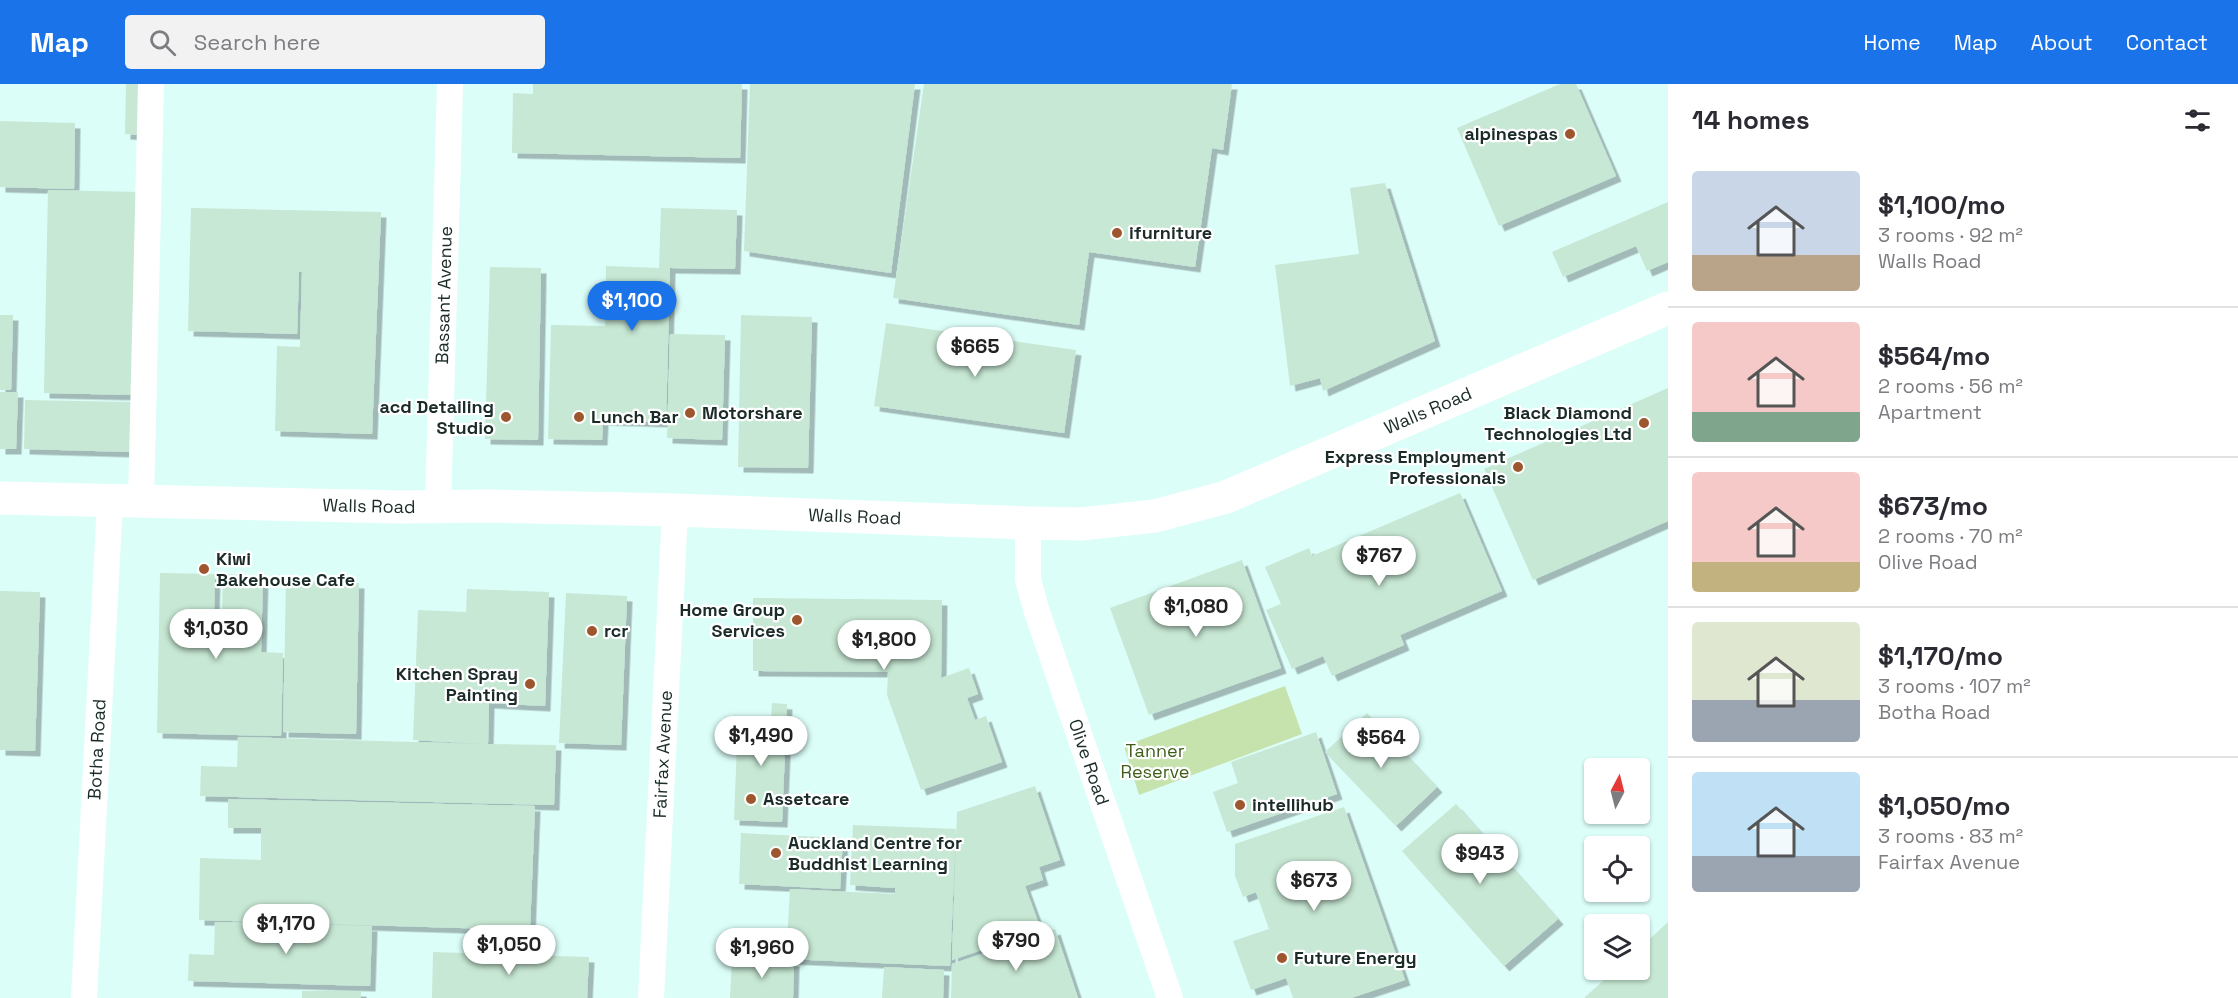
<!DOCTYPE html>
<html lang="en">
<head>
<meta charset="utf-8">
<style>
	:root { --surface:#fff; --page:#f2f2f3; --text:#2b2b33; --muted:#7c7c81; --line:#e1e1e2; --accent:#1a73e8 }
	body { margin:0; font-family:"Space Grotesk",sans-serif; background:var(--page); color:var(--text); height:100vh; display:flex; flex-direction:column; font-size:22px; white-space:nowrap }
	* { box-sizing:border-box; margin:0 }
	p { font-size:20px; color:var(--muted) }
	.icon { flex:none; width:33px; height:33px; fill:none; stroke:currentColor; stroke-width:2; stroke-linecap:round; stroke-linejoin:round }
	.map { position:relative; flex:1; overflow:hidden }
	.side { display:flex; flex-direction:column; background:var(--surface); width:570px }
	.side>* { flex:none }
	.needle { width:39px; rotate:7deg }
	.fabs { position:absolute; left:1584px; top:674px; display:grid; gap:12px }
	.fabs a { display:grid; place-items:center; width:66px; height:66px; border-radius:6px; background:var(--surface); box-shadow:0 2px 4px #0004; font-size:30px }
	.price { position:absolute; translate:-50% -51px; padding:0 14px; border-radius:21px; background:#fff; color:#222; font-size:20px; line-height:39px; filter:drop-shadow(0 2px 3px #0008) }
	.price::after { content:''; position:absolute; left:50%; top:36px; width:18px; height:14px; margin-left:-9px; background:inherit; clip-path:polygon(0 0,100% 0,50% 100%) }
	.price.active { background:var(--accent); color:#fff }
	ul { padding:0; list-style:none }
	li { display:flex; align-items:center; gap:18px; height:150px; padding:0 24px }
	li+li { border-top:2px solid var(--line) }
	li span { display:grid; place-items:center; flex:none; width:168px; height:120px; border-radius:6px; color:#555 }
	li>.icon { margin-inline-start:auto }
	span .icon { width:72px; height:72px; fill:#fffc; stroke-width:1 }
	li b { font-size:26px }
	h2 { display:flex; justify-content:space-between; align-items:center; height:72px; padding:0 24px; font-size:26px }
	header { display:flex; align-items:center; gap:36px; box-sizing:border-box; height:84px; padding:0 30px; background:var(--accent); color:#fff }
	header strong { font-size:28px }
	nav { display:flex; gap:33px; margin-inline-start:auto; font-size:21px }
	.search { width:420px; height:54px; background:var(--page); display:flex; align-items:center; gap:15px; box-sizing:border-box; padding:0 21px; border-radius:6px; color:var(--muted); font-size:22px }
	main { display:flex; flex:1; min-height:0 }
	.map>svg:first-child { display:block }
	.green { fill:#c6e3ae }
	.building { fill:#c7e8d4; filter:url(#shadow) }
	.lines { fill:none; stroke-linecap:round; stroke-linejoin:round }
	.minor { stroke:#fff; stroke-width:26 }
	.major { stroke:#fff; stroke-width:33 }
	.poi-dot { fill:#9d562e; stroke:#fff; stroke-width:2 }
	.labels { text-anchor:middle; stroke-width:4.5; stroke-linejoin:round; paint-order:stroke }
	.poi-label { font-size:18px; font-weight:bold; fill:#1a2b28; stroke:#fff; text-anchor:start }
	.street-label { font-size:18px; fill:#1a2b28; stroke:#fff }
	.park-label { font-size:18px; fill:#3e5e18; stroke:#fff }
</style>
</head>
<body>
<header>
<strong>Map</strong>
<div class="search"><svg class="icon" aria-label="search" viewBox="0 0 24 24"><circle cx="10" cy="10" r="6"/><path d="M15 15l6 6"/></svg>Search here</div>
<nav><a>Home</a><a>Map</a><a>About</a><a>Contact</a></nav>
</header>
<main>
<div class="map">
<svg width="1668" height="914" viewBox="0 0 1668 914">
	<defs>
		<filter id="shadow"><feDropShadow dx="5.5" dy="5.5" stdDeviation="0" flood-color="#0004"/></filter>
	</defs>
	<rect width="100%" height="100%" fill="#dcfef9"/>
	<!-- green -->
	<path class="green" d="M 1285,602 L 1302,650 L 1139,711 L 1124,662 Z"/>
	<!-- building -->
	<g class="building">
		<path d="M 126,0 L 142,0 L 141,51 L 125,50 Z"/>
		<path d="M 533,0 L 742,0 L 740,74 L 512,69 L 513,9 L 533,10 Z"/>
		<path d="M 750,0 L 915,0 L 891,189 L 744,167 Z"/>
		<path d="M 924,0 L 1232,0 L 1223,66 L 1212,64 L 1195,183 L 1089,168 L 1079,241 L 893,214 Z"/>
		<path d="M 1560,0 L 1576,0 L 1616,92 L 1499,142 L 1457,44 Z"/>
		<path d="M 0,37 L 75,39 L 74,105 L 0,103 Z"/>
		<path d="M 1385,99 L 1435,257 L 1323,307 L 1320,294 L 1290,302 L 1275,181 L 1359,170 L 1350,104 Z"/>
		<path d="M 48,106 L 139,108 L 134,311 L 44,309 Z"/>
		<path d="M 1668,118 L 1668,178 L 1647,187 L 1636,162 L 1563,193 L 1552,168 Z"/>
		<path d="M 191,124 L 381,128 L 372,350 L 275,347 L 277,262 L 300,263 L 302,188 L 299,188 L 297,250 L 188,247 Z"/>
		<path d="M 661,124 L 737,126 L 735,185 L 670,184 L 666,338 L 603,336 L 602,356 L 548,355 L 551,241 L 605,242 L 606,182 L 659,184 Z"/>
		<path d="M 490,183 L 541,184 L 538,356 L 485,355 Z"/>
		<path d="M 0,231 L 13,231 L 11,306 L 0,306 Z"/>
		<path d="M 741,231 L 812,233 L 808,384 L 738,383 Z"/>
		<path d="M 886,239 L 1076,266 L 1064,349 L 874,322 Z"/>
		<path d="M 670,250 L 725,251 L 722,356 L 667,354 Z"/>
		<path d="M 1668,304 L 1668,437 L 1533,496 L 1484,385 Z"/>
		<path d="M 0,308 L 18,308 L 16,365 L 0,365 Z"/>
		<path d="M 25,316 L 131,318 L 130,368 L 24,365 Z"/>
		<path d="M 1460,409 L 1502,507 L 1400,551 L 1404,561 L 1332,592 L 1323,572 L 1292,585 L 1266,526 L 1281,520 L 1265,483 L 1309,464 L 1312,472 Z"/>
		<path d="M 1242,476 L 1281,584 L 1149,631 L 1110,524 Z"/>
		<path d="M 160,489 L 215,490 L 213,567 L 221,567 L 223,490 L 263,492 L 261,568 L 283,569 L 281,652 L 157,649 Z"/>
		<path d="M 286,497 L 359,499 L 356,650 L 283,648 Z"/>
		<path d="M 467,505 L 549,508 L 545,622 L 489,619 L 488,660 L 556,661 L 554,721 L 200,712 L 201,682 L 237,683 L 238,653 L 484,660 L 413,656 L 418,526 L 466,528 Z"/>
		<path d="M 0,507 L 40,508 L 35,667 L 0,666 Z"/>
		<path d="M 566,509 L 627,512 L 621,661 L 559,659 Z"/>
		<path d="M 753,514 L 942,516 L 941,594 L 969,584 L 978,610 L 967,614 L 975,636 L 986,632 L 1002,678 L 921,706 L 887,611 L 888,588 L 753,587 Z"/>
		<path d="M 772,619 L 787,620 L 782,738 L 734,736 L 738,633 L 771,635 Z"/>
		<path d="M 1367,629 L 1437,703 L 1396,742 L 1325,668 Z"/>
		<path d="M 1316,648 L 1337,710 L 1227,748 L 1213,708 L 1238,699 L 1231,678 Z"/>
		<path d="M 1035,702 L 1060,776 L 1039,783 L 1043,796 L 1025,802 L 1041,846 L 952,876 L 957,728 Z"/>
		<path d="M 228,715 L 535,722 L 530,846 L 199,836 L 200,774 L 261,776 L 261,744 L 228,744 Z"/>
		<path d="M 1456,720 L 1558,835 L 1504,882 L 1402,767 Z"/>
		<path d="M 1344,723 L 1405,896 L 1351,914 L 1293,914 L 1286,894 L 1251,906 L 1233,857 L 1269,845 L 1256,808 L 1243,813 L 1235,792 L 1235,760 Z"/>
		<path d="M 853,741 L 956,745 L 950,882 L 786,875 L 790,805 L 895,810 L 895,804 L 850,801 Z"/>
		<path d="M 741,749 L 843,754 L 840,805 L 739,800 Z"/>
		<path d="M 215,838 L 372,842 L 370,902 L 188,897 L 189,870 L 214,871 Z"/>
		<path d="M 1668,838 L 1668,914 L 1584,914 L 1616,885 L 1640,885 L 1640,864 Z"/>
		<path d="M 1055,845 L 1078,914 L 951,914 L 952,880 Z"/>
		<path d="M 433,868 L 589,873 L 587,914 L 432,914 Z"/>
		<path d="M 732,875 L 794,877 L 793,914 L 730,914 Z"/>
		<path d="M 884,883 L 944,886 L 943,914 L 882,914 Z"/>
		<rect x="302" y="907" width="59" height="7"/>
	</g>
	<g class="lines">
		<!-- minor -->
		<g class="minor">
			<path d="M 141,417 L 151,0"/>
			<path id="s1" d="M 438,423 L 450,0"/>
			<path id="s2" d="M 1028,439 L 1028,495 L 1036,525 L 1170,914"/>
			<path id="s3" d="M 84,914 L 110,417"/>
			<path id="s4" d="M 651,914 L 675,426"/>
		</g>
		<!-- major -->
		<path class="major" id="s5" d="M 0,414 L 400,423 L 489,422 L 675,426 L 1028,439 L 1081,440 L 1155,432 L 1226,413 L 1668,224"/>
	</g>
	<!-- markers -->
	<g class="poi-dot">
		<circle cx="1570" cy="50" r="6"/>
		<circle cx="1117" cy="149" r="6"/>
		<circle cx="690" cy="329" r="6"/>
		<circle cx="506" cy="333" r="6"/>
		<circle cx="579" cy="333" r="6"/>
		<circle cx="1644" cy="339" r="6"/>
		<circle cx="1518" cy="383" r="6"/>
		<circle cx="204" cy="485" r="6"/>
		<circle cx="797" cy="536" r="6"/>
		<circle cx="592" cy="547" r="6"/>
		<circle cx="530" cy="600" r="6"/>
		<circle cx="751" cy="715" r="6"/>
		<circle cx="1240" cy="721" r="6"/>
		<circle cx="776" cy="769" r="6"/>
		<circle cx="1282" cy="874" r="6"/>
	</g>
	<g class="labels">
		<!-- poi labels -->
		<g class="poi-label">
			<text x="1558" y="56" text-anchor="end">alpinespas</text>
			<text x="1129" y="155">ifurniture</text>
			<text x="494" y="329" text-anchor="end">acd Detailing<tspan x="494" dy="21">Studio</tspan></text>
			<text x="702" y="335">Motorshare</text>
			<text x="1632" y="335" text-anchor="end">Black Diamond<tspan x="1632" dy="21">Technologies Ltd</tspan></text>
			<text x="591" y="339">Lunch Bar</text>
			<text x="1506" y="379" text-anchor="end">Express Employment<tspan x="1506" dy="21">Professionals</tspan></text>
			<text x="216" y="481">Kiwi<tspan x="216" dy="21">Bakehouse Cafe</tspan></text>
			<text x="785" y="532" text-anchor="end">Home Group<tspan x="785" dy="21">Services</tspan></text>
			<text x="604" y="553">rcr</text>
			<text x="518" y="596" text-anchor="end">Kitchen Spray<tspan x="518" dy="21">Painting</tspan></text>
			<text x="763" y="721">Assetcare</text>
			<text x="1252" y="727">intellihub</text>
			<text x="788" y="765">Auckland Centre for<tspan x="788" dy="21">Buddhist Learning</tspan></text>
			<text x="1294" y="880">Future Energy</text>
		</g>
		<!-- street labels -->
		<g class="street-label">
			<text dy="6" stroke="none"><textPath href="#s1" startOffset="212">Bassant Avenue</textPath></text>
			<text dy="6" stroke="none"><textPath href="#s5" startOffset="1449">Walls Road</textPath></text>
			<text dy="6" stroke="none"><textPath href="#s5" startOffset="369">Walls Road</textPath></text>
			<text dy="6" stroke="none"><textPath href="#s5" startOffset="855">Walls Road</textPath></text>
			<text dy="6" stroke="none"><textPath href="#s3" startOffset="249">Botha Road</textPath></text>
			<text dy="6" stroke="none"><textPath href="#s4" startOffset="244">Fairfax Avenue</textPath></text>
			<text dy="6" stroke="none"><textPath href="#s2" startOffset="249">Olive Road</textPath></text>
		</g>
		<!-- park labels -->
		<g class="park-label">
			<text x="1155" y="673">Tanner<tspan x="1155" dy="21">Reserve</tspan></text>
		</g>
	</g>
</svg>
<div class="fabs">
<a><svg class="needle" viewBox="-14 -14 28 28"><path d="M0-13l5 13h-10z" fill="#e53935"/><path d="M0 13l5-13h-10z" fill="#7c7c81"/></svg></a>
<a><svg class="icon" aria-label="locate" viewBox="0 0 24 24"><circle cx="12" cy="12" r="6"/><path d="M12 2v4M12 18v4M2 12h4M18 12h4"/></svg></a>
<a><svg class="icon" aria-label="layers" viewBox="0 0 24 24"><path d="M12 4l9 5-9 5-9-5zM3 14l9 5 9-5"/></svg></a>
</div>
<b class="price active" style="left:632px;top:248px">$1,100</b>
<b class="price" style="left:975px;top:294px">$665</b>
<b class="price" style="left:1379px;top:503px">$767</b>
<b class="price" style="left:1196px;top:554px">$1,080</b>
<b class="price" style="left:216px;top:576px">$1,030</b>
<b class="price" style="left:884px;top:587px">$1,800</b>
<b class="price" style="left:761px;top:683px">$1,490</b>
<b class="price" style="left:1381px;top:685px">$564</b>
<b class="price" style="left:1480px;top:801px">$943</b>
<b class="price" style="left:1314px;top:828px">$673</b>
<b class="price" style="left:286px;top:871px">$1,170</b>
<b class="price" style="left:1016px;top:888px">$790</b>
<b class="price" style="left:509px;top:892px">$1,050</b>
<b class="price" style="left:762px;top:895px">$1,960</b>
</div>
<section class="side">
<h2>14 homes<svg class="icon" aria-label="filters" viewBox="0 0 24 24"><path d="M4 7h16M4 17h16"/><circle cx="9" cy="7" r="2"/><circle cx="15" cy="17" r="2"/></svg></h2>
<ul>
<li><span style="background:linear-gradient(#c9d6e8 70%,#b9a48a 0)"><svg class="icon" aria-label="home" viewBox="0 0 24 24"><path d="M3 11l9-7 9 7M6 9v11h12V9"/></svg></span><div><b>$1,100/mo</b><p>3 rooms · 92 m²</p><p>Walls Road</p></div></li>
<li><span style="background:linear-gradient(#f6c9c9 75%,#7fa58c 0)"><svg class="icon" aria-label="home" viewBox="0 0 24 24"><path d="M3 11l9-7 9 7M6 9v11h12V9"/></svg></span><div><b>$564/mo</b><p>2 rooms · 56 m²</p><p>Apartment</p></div></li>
<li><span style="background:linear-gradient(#f6c9c9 75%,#c2b280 0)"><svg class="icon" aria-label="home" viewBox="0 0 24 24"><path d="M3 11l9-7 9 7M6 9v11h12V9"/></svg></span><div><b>$673/mo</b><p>2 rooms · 70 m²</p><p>Olive Road</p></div></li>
<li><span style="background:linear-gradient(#dfe7d0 65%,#9aa5b1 0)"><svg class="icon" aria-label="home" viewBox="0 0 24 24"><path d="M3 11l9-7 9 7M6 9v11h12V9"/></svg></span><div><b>$1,170/mo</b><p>3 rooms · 107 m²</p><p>Botha Road</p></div></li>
<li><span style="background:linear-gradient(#bfe0f5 70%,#9aa5b1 0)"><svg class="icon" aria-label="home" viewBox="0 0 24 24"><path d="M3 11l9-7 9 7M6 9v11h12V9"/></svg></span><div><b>$1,050/mo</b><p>3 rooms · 83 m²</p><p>Fairfax Avenue</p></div></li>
</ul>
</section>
</main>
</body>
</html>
